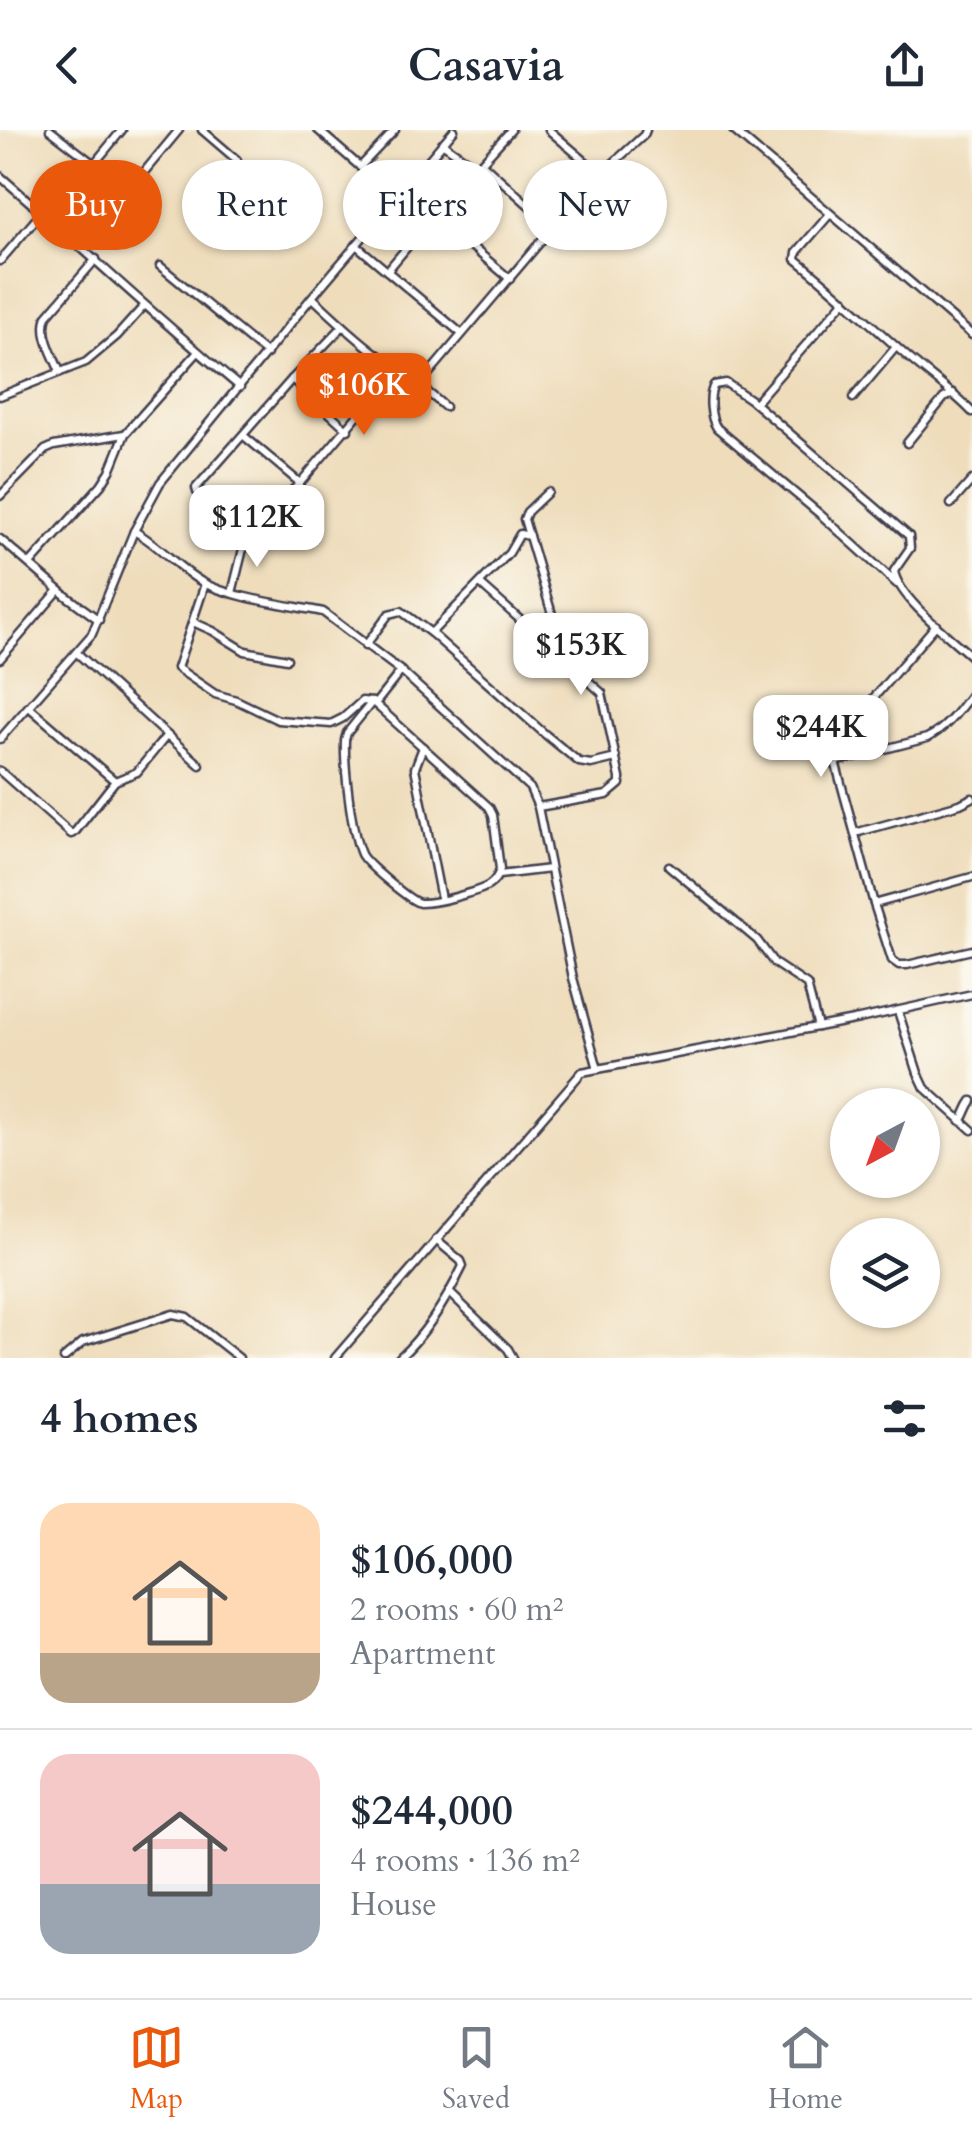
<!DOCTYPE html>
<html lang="en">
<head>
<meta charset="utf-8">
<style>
	:root { --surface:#fff; --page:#f6f6f7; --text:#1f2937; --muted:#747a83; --line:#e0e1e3; --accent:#ea580c }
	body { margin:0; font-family:Cardo,serif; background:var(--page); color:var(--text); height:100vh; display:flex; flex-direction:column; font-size:38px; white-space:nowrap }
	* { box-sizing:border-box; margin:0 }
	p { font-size:32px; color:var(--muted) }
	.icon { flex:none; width:55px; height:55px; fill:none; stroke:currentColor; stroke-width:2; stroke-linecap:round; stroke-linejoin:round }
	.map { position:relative; height:1228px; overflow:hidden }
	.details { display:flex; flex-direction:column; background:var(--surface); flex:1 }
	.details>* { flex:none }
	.banner { position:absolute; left:30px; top:30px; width:912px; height:90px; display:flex; gap:20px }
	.needle { width:65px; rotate:221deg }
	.controls { position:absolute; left:830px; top:958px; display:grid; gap:20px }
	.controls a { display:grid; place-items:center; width:110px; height:110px; border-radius:50%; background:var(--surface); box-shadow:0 2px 8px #0004; font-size:50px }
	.price { position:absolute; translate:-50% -85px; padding:0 22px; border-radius:20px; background:#fff; color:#222; font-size:32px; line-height:65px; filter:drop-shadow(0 2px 5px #0008) }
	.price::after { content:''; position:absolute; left:50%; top:60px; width:30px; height:22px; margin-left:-15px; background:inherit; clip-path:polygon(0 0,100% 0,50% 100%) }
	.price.current { background:var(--accent); color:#fff }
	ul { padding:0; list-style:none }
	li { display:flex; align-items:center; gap:30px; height:250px; padding:0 40px }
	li+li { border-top:2px solid var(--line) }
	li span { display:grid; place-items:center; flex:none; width:280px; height:200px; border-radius:30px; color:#555 }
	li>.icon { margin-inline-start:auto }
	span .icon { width:120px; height:120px; fill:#fffc; stroke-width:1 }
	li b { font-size:42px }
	h2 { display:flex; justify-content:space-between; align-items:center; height:120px; padding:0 40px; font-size:42px }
	.pill { padding:0 35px; border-radius:45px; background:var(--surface); box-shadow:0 2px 8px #0004; font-size:35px; line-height:90px }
	.pill.current { background:var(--accent); color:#fff }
	header { display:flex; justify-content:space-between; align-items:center; height:130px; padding:0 40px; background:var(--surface); font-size:45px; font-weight:700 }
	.tabs { display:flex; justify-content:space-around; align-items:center; height:140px; border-top:2px solid var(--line); background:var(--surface); font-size:28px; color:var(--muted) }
	.tabs a { display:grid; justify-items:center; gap:5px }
	.tabs .current { color:var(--accent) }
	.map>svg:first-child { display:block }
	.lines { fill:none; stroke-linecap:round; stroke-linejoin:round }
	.minor-casing { stroke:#413e4e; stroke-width:11 }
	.minor { stroke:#fff; stroke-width:6 }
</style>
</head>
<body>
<header><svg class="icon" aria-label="back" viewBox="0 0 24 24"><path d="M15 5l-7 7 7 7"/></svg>Casavia<svg class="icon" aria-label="share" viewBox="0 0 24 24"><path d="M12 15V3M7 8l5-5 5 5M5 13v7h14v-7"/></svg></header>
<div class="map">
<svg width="972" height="1228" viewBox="0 0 972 1228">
	<rect width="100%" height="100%" fill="#fbf7ec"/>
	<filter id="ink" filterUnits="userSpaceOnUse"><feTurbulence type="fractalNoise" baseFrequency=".01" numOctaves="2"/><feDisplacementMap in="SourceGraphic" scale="20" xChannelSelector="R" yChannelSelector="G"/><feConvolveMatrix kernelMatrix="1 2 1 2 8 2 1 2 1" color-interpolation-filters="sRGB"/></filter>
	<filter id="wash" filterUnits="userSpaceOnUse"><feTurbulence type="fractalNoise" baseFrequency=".0048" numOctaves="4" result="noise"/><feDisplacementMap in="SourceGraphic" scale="40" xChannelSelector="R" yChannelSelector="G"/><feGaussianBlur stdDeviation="2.25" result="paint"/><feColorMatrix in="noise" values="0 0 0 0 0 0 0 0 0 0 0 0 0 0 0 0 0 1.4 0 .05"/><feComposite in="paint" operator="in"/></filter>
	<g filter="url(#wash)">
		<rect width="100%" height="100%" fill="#eedcba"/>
	</g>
	<g filter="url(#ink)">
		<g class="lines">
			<!-- minor casing -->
			<g class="minor-casing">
				<g id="minor">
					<path d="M 50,0 L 94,34 L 127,64"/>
					<path d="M 202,0 L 237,30"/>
					<path d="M 318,0 L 396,68"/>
					<path d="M 549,0 L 601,45"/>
					<path d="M 733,0 L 972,205"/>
					<path d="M 442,13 L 478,38"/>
					<path d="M 482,33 L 554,98"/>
					<path d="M 94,34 L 122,0"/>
					<path d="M 360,37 L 395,0"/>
					<path d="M 0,46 C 81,116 158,189 240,257"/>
					<path d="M 830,84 L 797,122 L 796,129 C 832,158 866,190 901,221 C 924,242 950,259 972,282"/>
					<path d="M 434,85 L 510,149"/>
					<path d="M 356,115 L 462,204"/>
					<path d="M 82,117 L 179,0"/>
					<path d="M 0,131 L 42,82"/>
					<path d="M 160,136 L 267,224"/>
					<path d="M 387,141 L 434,85 L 511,0"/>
					<path d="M 312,167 C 333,187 354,207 377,224 C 401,242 423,257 445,277"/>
					<path d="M 60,242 C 53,224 40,205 47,186 L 96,129"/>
					<path d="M 292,249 L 348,300"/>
					<path d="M 420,254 L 586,58 L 644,5 L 646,0"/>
					<path d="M 0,266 L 86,232 L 117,206 L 144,176"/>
					<path d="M 853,268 L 896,217"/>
					<path d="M 755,273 L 845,170"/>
					<path d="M 244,306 L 300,353"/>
					<path d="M 907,313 L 944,268 L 953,263"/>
					<path d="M 548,362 L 527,382 L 524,389 L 564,525"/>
					<path d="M 0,366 L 45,320 L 54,316 L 124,304"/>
					<path d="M 951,374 L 972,350"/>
					<path d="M 134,401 C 160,415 177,438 202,452 C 230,468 290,475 323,482 L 401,541 L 530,658 L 538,677 L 573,848 L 598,939"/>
					<path d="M 246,407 L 197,362 L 196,358 L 292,249 L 343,196"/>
					<path d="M 0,409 L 65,465 L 99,490"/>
					<path d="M 30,434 L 101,355 L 110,341 L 125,304 L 198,222"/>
					<path d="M 205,454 L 177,538 L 215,564 L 236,570 L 278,590 L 331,594 L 343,588 L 362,571 L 372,572"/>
					<path d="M 480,454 L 602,563 L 620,648 L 620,654 L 607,665 L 538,677"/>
					<path d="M 897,454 L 821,385 L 717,298 C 710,288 708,266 714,255 L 726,253 L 751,270 L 909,406 L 910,418 L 894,441 C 898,468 951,508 972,527"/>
					<path d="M 232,463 L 246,407 L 300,353 L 398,238"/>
					<path d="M 193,492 L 213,501 L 245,521 L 287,529"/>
					<path d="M 936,495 L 834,614 L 833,624 L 874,774 L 892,830 L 899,835 L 907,835 L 972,820"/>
					<path d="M 431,503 L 509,423 L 520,404 L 529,406"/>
					<path d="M 365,516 L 389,484 L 401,481 L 431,503 L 546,605 L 579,632 L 591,634 L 616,628"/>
					<path d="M 77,523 L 200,635"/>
					<path d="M 0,529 L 59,460"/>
					<path d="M 375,574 L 489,677 L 493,685 L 500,739 C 495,757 482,759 466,764 C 453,768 434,773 420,773 C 411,772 365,733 361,724 C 351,701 344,636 345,610 L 347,603 L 372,572 L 375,574 L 401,541"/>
					<path d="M 29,577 L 115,651"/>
					<path d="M 0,609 L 92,504 L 134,401 L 160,353 L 312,167 L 454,0"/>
					<path d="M 423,617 L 415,638 L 441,769"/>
					<path d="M 835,632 L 927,608 C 947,598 959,580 972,563"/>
					<path d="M 0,641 L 71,704 L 75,702 L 115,651 L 137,642 L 167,605"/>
					<path d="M 855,703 L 960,674 L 972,668"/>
					<path d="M 669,736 L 757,810 L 774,833 L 807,855 L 818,897"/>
					<path d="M 499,745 L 550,739"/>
					<path d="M 874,774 L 972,747"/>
					<path d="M 898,881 L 918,943 L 925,958 L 972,1000"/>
					<path d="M 961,991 C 966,986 966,979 972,971"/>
					<path d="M 450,1163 L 508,1219 L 513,1228"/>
					<path d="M 64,1228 L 83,1212 L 173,1184 L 187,1187 L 239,1228"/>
					<path d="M 335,1228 L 582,942 L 859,889 L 972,864"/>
					<path d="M 399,1228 C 426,1204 447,1169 463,1136 L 461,1131 L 436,1110"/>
				</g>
			</g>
			<!-- minor -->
			<use href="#minor" class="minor"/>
		</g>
	</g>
</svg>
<div class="controls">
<a><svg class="needle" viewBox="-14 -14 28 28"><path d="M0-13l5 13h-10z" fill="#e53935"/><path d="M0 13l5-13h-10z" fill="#747a83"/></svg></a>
<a><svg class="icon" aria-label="layers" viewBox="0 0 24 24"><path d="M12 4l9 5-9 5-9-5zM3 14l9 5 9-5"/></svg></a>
</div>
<b class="price current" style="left:364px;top:308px">$106K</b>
<b class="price" style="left:257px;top:440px">$112K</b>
<b class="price" style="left:581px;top:568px">$153K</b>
<b class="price" style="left:821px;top:650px">$244K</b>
<div class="banner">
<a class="pill current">Buy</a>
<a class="pill">Rent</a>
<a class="pill">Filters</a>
<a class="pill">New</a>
</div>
</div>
<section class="details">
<h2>4 homes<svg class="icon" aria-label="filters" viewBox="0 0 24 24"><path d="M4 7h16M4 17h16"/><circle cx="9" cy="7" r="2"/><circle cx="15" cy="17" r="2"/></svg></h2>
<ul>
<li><span style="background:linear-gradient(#ffd9b3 75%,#b9a48a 0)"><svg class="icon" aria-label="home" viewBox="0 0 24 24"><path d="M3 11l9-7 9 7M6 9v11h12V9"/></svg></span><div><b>$106,000</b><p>2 rooms · 60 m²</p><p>Apartment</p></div></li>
<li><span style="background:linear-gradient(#f6c9c9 65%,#9aa5b1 0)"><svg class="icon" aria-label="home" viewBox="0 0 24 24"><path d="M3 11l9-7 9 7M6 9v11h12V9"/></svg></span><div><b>$244,000</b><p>4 rooms · 136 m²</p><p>House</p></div></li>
</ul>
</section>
<nav class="tabs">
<a class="current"><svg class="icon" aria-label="map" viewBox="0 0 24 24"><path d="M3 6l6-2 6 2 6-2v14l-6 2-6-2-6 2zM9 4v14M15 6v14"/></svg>Map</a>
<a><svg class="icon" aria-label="saved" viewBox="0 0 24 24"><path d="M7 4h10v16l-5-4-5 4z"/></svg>Saved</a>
<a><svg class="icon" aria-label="home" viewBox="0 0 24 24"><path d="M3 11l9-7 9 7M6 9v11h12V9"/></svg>Home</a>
</nav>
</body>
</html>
